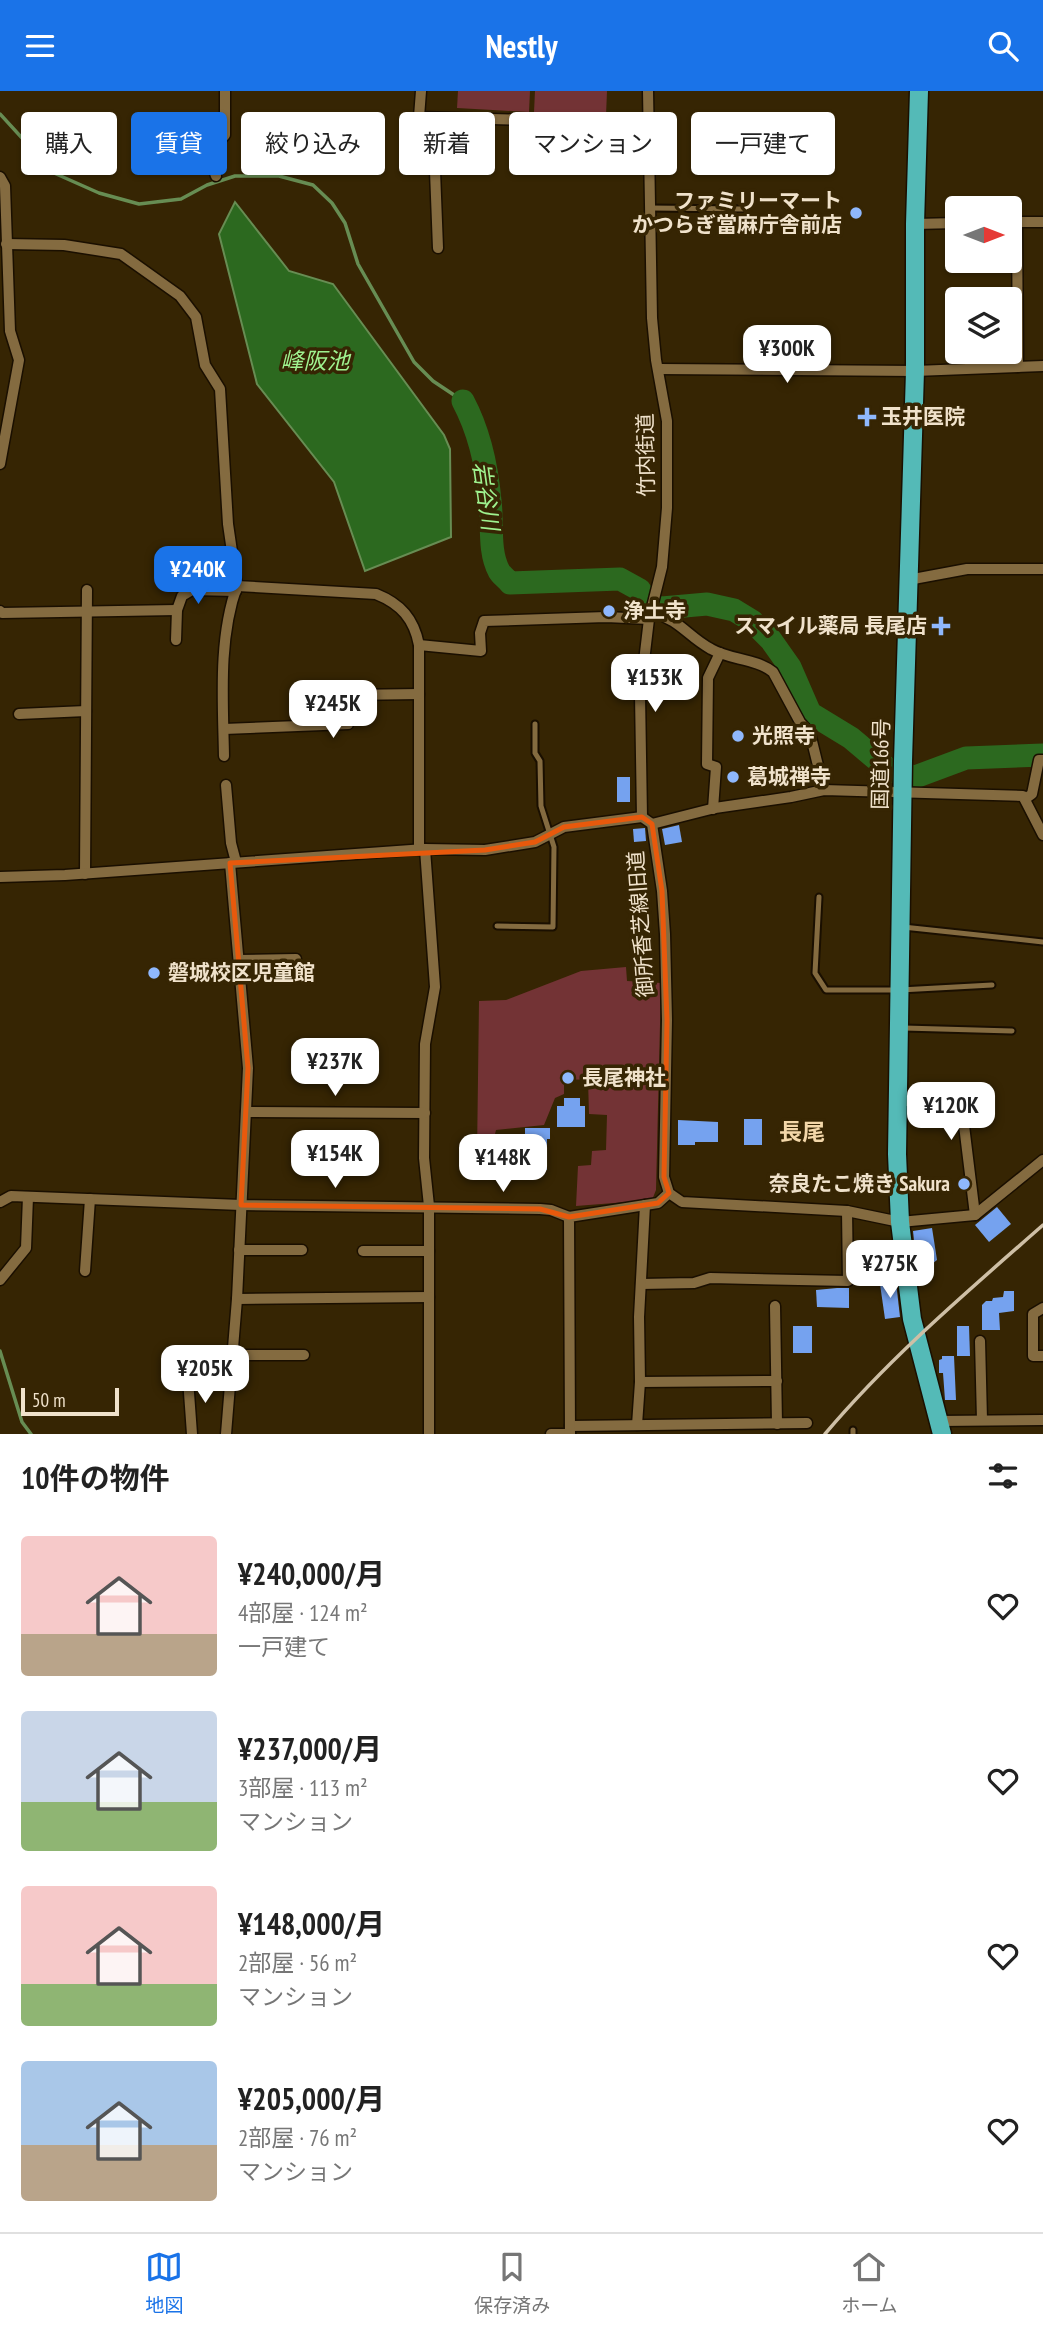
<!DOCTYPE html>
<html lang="ja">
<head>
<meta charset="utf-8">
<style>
	:root { --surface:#fff; --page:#f6f6f6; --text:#222; --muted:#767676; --line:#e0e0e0; --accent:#1a73e8 }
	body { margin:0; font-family:"PT Sans Narrow","Noto Sans JP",sans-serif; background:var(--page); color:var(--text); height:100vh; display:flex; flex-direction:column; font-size:26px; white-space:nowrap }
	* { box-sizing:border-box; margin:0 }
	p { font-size:23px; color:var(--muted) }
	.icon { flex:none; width:38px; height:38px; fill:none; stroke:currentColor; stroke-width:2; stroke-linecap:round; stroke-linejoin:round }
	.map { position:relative; height:1343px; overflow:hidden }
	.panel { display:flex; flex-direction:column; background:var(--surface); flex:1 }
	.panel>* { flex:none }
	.top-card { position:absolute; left:21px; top:21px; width:1001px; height:63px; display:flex; gap:14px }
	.needle { width:46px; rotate:90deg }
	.tools { position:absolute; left:945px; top:105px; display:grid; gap:14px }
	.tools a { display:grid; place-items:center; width:77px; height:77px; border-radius:7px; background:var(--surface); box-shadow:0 2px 5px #0004; font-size:35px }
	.scale { position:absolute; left:21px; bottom:18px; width:98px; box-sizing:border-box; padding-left:7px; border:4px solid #f0e2cb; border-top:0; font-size:19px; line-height:24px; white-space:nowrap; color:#f0e2cb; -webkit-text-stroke:5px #362503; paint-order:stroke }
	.price { position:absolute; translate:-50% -60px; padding:0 16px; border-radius:14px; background:#fff; color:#222; font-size:23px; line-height:46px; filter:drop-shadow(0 2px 4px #0008) }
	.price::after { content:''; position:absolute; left:50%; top:42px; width:21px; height:16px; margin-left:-10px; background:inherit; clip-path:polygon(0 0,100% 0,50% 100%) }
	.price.on { background:var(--accent); color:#fff }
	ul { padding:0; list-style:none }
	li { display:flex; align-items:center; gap:21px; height:175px; padding:0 21px }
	li span { display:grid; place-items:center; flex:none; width:196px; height:140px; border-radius:7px; color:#555 }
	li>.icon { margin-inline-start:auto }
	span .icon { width:84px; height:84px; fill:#fffc; stroke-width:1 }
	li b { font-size:30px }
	h2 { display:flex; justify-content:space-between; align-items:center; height:84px; padding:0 21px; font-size:30px }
	.chip { padding:0 24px; border-radius:7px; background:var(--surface); box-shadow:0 2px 5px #0004; font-size:24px; line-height:63px }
	.chip.on { background:var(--accent); color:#fff }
	header { display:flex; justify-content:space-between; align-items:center; height:91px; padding:0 21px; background:var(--accent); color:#fff; font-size:32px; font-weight:700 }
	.menu { display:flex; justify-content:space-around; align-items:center; height:98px; border-top:2px solid var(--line); background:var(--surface); font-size:19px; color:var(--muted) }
	.menu a { display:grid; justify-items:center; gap:4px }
	.menu .on { color:var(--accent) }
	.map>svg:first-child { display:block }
	.green { fill:#733335 }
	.water { fill:#2c691f; stroke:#678d53; stroke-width:2 }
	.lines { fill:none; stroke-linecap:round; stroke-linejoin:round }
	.stream { stroke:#678d53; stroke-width:3.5 }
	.river { stroke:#2c691f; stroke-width:23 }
	.building { fill:#75a2ef }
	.service-casing { stroke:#1a0f00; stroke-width:9 }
	.minor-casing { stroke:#1a0f00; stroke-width:13 }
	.trunk-casing { stroke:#1a0f00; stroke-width:21 }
	.service { stroke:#846b40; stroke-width:5 }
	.minor { stroke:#846b40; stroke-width:10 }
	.trunk { stroke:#54bab7; stroke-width:18 }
	.rail { stroke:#cebfa6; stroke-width:3.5 }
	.marked { fill:none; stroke:#e8590c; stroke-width:5; stroke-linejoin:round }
	.poi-dot { fill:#8fb8fd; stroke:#362503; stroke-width:2.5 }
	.labels { text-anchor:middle; stroke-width:7; stroke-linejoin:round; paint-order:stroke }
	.poi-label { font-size:21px; font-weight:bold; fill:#f0e2cb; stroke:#362503; text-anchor:start }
	.street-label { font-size:21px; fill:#f0e2cb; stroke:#362503 }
	.water-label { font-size:23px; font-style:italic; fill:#9ff28f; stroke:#362503 }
	.neighbourhood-label { font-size:23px; font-weight:bold; fill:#f3d7a9; stroke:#362503 }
</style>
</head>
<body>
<header><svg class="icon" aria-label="menu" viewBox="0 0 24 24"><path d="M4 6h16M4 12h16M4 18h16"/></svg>Nestly<svg class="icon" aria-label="search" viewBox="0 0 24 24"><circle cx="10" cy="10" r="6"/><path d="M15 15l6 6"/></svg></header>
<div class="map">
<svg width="1043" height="1343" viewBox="0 0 1043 1343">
	<rect width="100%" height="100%" fill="#362503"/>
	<!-- green -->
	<g class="green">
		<path d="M 458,0 L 530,0 L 529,21 L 457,17 Z"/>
		<path d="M 535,0 L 607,0 L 606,25 L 534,21 Z"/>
		<path d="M 626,876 L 627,890 L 661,892 L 656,1099 L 652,1109 L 576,1115 L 578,1075 L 591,1074 L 592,1060 L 606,1059 L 607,1024 L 589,1023 L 588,989 L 564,988 L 564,1003 L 555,1007 L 544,1034 L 496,1039 L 490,1063 L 477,1064 L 479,910 L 506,909 L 581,880 Z"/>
	</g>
	<!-- water -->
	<path class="water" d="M 235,111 L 289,180 L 333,193 L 444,344 L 450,358 L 451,446 L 365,480 L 334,391 L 257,293 L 219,143 Z"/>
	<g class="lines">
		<!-- stream -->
		<g class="stream">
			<path d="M 0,23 L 54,82 L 99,102 L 139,113 L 181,108 L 207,94 L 235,85 L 279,85 L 313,94 L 332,112 L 345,132 L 358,173 L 414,271 L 433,290 L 463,310"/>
			<path d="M 0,1260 L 22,1331 L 31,1343"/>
		</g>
		<!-- river -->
		<path class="river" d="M 463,310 C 479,340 487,376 490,410 C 493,431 488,460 499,480 C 501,484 507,488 510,492 L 620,488 L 640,499 L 647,515 L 662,517 L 707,513 L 734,519 L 752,530 L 771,549 L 790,576 L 810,622 L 851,647 L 889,679 L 915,686 L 966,667 L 1043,664"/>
	</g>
	<!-- building -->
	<g class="building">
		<rect x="617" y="686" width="13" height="25"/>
		<path d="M 679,734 L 682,751 L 665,754 L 662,738 Z"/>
		<path d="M 645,737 L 646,750 L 634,751 L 633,738 Z"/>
		<rect x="633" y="874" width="19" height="12"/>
		<path d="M 564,1007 L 580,1007 L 580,1015 L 585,1015 L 585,1036 L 557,1036 L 557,1015 L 564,1015 Z"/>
		<rect x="744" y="1028" width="18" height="26"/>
		<path d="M 678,1029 L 718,1031 L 718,1051 L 695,1051 L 695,1054 L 678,1054 Z"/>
		<path d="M 525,1037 L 550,1037 L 550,1048 L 547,1048 L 547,1079 L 525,1079 Z"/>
		<path d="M 997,1116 L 1011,1133 L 989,1151 L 975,1134 Z"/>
		<path d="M 932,1137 L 937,1169 L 928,1176 L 917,1178 L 913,1140 Z"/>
		<path d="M 896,1191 L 900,1226 L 885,1228 L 880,1193 Z"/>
		<path d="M 837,1197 L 849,1197 L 849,1217 L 817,1216 L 816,1199 Z"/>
		<path d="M 1004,1200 L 1014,1200 L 1014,1220 L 999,1222 L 1000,1239 L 982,1239 L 982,1214 L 986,1210 L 992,1210 L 993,1207 L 1003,1206 Z"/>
		<rect x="793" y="1235" width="19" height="27"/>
		<path d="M 957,1235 L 969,1235 L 970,1265 L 957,1265 Z"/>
		<path d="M 942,1265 L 954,1265 L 956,1309 L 945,1309 L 943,1282 L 939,1282 L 939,1269 L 942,1268 Z"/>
	</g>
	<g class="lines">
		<!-- service casing -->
		<g class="service-casing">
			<g id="service">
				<path d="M 650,117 L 743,118"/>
				<path d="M 819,806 L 815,882 L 826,899 L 900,899 L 992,894"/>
				<path d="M 497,835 L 553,836 L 554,756 L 541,715 L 540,670 L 535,662 L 535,633"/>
				<path d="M 903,836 L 1043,851"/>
				<path d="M 904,937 L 1012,940"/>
				<path d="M 853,1339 L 853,1343"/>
			</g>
		</g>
		<!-- minor casing -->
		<g class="minor-casing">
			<g id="minor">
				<path d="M 421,0 L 419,26 L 435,80 L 438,157"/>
				<path d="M 419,26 L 647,32"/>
				<path d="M 216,85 L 208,63 L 225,44 L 225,0"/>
				<path d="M 0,86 L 5,95 L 10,240 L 19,269 L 0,373"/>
				<path d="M 1010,131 L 1043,131"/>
				<path d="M 1017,131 L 1018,276"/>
				<path d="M 915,133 L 957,132"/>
				<path d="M 6,153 L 64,154 L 121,163 L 180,205 L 196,226 L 205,274 L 220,298 L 228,433 L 237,495 L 376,503 C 401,513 414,528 419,554 L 419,759"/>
				<path d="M 659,278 L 915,280 L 1043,275"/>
				<path d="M 908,489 L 967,478 L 1043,478"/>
				<path d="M 0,520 L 2,522 L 177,519"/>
				<path d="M 651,521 C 681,529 687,545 711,558 C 730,569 755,567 773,581 L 800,631 L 810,642 L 824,699"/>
				<path d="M 176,549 L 177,519 L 182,505 L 192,499 L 236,500"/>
				<path d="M 419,554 L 481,560 L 480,542 L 484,530 L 606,526 L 649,528"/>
				<path d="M 19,623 L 86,620"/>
				<path d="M 224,638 L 348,633 L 349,604 L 419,603"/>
				<path d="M 224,665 C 223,610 218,548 237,495"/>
				<path d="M 226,694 L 231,752 L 236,771"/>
				<path d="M 1025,708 L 1032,703 L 1039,669 L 1043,669"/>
				<path d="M 713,718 L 716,676 L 707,673 L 708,587 L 720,562"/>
				<path d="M 642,726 L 640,604 L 649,528 L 662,476 L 667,417 L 667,330 L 656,269 L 652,227 L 648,0"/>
				<path d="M 652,733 L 715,717 L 791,706 L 824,699 L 1023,705 L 1043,744"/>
				<path d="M 425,758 L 435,896 L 425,953 L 424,1067 L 429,1115 L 429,1343"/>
				<path d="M 85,783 L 87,499"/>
				<path d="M 0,786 L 65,784 L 425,758 L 485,759 L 535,751 L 564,736 L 642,726 L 652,733 L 662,800 L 665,843 L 667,929 L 664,1086 L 669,1102 L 682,1111 L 847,1120 L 900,1131 L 975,1124 L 1043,1069"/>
				<path d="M 239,869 L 296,868"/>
				<path d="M 898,1010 L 961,1010 L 975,1124"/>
				<path d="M 246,1021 L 425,1022"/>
				<path d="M 0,1111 L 11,1105 L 241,1114 L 540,1118 L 551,1119 L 569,1126"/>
				<path d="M 239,1159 L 302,1159"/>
				<path d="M 363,1160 L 429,1160"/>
				<path d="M 85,1180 L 90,1108"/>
				<path d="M 0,1189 L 26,1157 L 28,1106"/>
				<path d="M 641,1193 L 694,1192 L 710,1187 L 848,1190 L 847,1120"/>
				<path d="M 237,1208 L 429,1206"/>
				<path d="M 775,1215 L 777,1333"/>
				<path d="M 1043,1217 L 1033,1223 L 1033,1265 L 1043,1265"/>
				<path d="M 980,1250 L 982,1329"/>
				<path d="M 233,1264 L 304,1264"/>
				<path d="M 188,1288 L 192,1343"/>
				<path d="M 640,1291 L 777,1290"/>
				<path d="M 939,1330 L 1043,1329"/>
				<path d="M 637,1334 L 640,1291 L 639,1226 L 645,1114"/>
				<path d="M 570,1335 L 807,1332"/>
				<path d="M 226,1343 L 237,1208 L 248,977 L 230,772"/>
				<path d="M 551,1343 L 570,1343"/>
				<path d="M 570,1343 L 569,1126 L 658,1112 L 669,1102"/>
			</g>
		</g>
		<!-- trunk casing -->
		<g class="trunk-casing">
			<path id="trunk" d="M 919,0 L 915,133 L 915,280 L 903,670 L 897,1063 L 900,1131 L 912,1228 L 942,1343"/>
		</g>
		<!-- service -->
		<use href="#service" class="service"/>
		<!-- minor -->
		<use href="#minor" class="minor"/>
		<!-- trunk -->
		<use href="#trunk" class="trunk"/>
		<!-- rail -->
		<path class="rail" d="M 825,1343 C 890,1266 968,1200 1043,1134"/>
	</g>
	<!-- marked area -->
	<path class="marked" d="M 642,726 L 652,733 L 662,800 L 667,929 L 664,1086 L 669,1102 L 658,1112 L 569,1126 L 540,1118 L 241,1114 L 248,977 L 230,772 L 485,759 L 535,751 L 564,736 Z"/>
	<!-- markers -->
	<g class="poi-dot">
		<circle cx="856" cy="122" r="7"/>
		<path d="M863.5 315.5h7v7h7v7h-7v7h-7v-7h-7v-7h7z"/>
		<circle cx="609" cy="520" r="7"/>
		<path d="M937.5 524.5h7v7h7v7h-7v7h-7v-7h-7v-7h7z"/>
		<circle cx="738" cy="645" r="7"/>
		<circle cx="733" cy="686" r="7"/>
		<circle cx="154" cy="882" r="7"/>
		<circle cx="568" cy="987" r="7"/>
		<circle cx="964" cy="1093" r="7"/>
	</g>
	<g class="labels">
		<!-- poi labels -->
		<g class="poi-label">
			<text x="842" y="117" text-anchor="end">ファミリーマート<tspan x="842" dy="24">かつらぎ當麻庁舎前店</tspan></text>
			<text x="881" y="333">玉井医院</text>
			<text x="623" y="527">浄土寺</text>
			<text x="927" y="542" text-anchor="end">スマイル薬局 長尾店</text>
			<text x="752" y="652">光照寺</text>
			<text x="747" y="693">葛城禅寺</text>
			<text x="168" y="889">磐城校区児童館</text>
			<text x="582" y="994">長尾神社</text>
			<text x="950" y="1100" text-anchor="end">奈良たこ焼き Sakura</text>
		</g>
		<!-- street labels -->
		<g class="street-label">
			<text transform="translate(646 364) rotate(-91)" y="7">竹内街道</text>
			<text transform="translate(881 673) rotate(-89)" y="7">国道166号</text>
			<text transform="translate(641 833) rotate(-94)" y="7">御所香芝線旧道</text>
		</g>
		<!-- water labels -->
		<g class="water-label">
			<text x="315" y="278">峰阪池</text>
			<text transform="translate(486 405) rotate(82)" y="8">岩谷川</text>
		</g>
		<!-- neighbourhood labels -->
		<g class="neighbourhood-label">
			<text x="802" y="1049">長尾</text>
		</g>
	</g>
</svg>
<div class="tools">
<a><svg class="needle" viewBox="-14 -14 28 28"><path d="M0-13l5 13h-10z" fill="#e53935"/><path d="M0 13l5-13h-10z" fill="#767676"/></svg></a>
<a><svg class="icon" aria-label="layers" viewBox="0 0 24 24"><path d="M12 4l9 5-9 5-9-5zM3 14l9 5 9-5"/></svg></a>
</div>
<div class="scale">50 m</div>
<b class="price" style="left:787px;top:294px">¥300K</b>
<b class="price on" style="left:198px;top:515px">¥240K</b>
<b class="price" style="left:655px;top:623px">¥153K</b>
<b class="price" style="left:333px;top:649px">¥245K</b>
<b class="price" style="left:335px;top:1007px">¥237K</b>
<b class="price" style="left:951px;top:1051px">¥120K</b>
<b class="price" style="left:335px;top:1099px">¥154K</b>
<b class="price" style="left:503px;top:1103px">¥148K</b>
<b class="price" style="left:890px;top:1209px">¥275K</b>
<b class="price" style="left:205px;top:1314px">¥205K</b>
<div class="top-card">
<a class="chip">購入</a>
<a class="chip on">賃貸</a>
<a class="chip">絞り込み</a>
<a class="chip">新着</a>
<a class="chip">マンション</a>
<a class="chip">一戸建て</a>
</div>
</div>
<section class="panel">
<h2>10件の物件<svg class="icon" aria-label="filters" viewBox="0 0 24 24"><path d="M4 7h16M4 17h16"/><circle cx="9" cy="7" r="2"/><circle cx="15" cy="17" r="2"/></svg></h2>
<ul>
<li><span style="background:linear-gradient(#f6c9c9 70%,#b9a48a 0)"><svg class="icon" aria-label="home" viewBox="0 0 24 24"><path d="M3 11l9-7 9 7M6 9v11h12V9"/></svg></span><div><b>¥240,000/月</b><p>4部屋 · 124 m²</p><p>一戸建て</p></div><svg class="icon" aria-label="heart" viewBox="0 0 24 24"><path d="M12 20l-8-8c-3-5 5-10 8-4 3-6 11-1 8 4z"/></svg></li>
<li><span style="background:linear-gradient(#c9d6e8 65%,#8fb573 0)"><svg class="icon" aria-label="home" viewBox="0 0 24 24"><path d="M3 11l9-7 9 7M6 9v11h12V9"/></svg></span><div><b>¥237,000/月</b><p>3部屋 · 113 m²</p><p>マンション</p></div><svg class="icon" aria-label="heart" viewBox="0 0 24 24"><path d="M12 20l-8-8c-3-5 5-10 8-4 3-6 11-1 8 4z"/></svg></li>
<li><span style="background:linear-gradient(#f6c9c9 70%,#8fb573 0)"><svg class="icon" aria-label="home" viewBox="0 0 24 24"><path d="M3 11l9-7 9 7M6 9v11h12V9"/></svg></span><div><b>¥148,000/月</b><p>2部屋 · 56 m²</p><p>マンション</p></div><svg class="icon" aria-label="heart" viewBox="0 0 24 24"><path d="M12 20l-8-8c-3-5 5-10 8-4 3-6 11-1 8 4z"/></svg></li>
<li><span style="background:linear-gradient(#a9c7e8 60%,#b9a48a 0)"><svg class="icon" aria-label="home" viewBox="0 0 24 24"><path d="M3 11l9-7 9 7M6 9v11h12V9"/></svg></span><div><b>¥205,000/月</b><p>2部屋 · 76 m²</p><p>マンション</p></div><svg class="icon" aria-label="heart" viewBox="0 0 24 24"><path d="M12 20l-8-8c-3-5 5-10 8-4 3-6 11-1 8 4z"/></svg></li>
</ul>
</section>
<nav class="menu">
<a class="on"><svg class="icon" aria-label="map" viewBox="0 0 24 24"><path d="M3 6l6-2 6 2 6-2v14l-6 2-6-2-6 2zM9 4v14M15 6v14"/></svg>地図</a>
<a><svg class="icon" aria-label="saved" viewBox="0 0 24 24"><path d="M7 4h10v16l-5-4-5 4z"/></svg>保存済み</a>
<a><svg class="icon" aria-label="home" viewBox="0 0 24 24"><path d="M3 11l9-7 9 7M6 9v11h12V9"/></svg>ホーム</a>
</nav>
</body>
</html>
